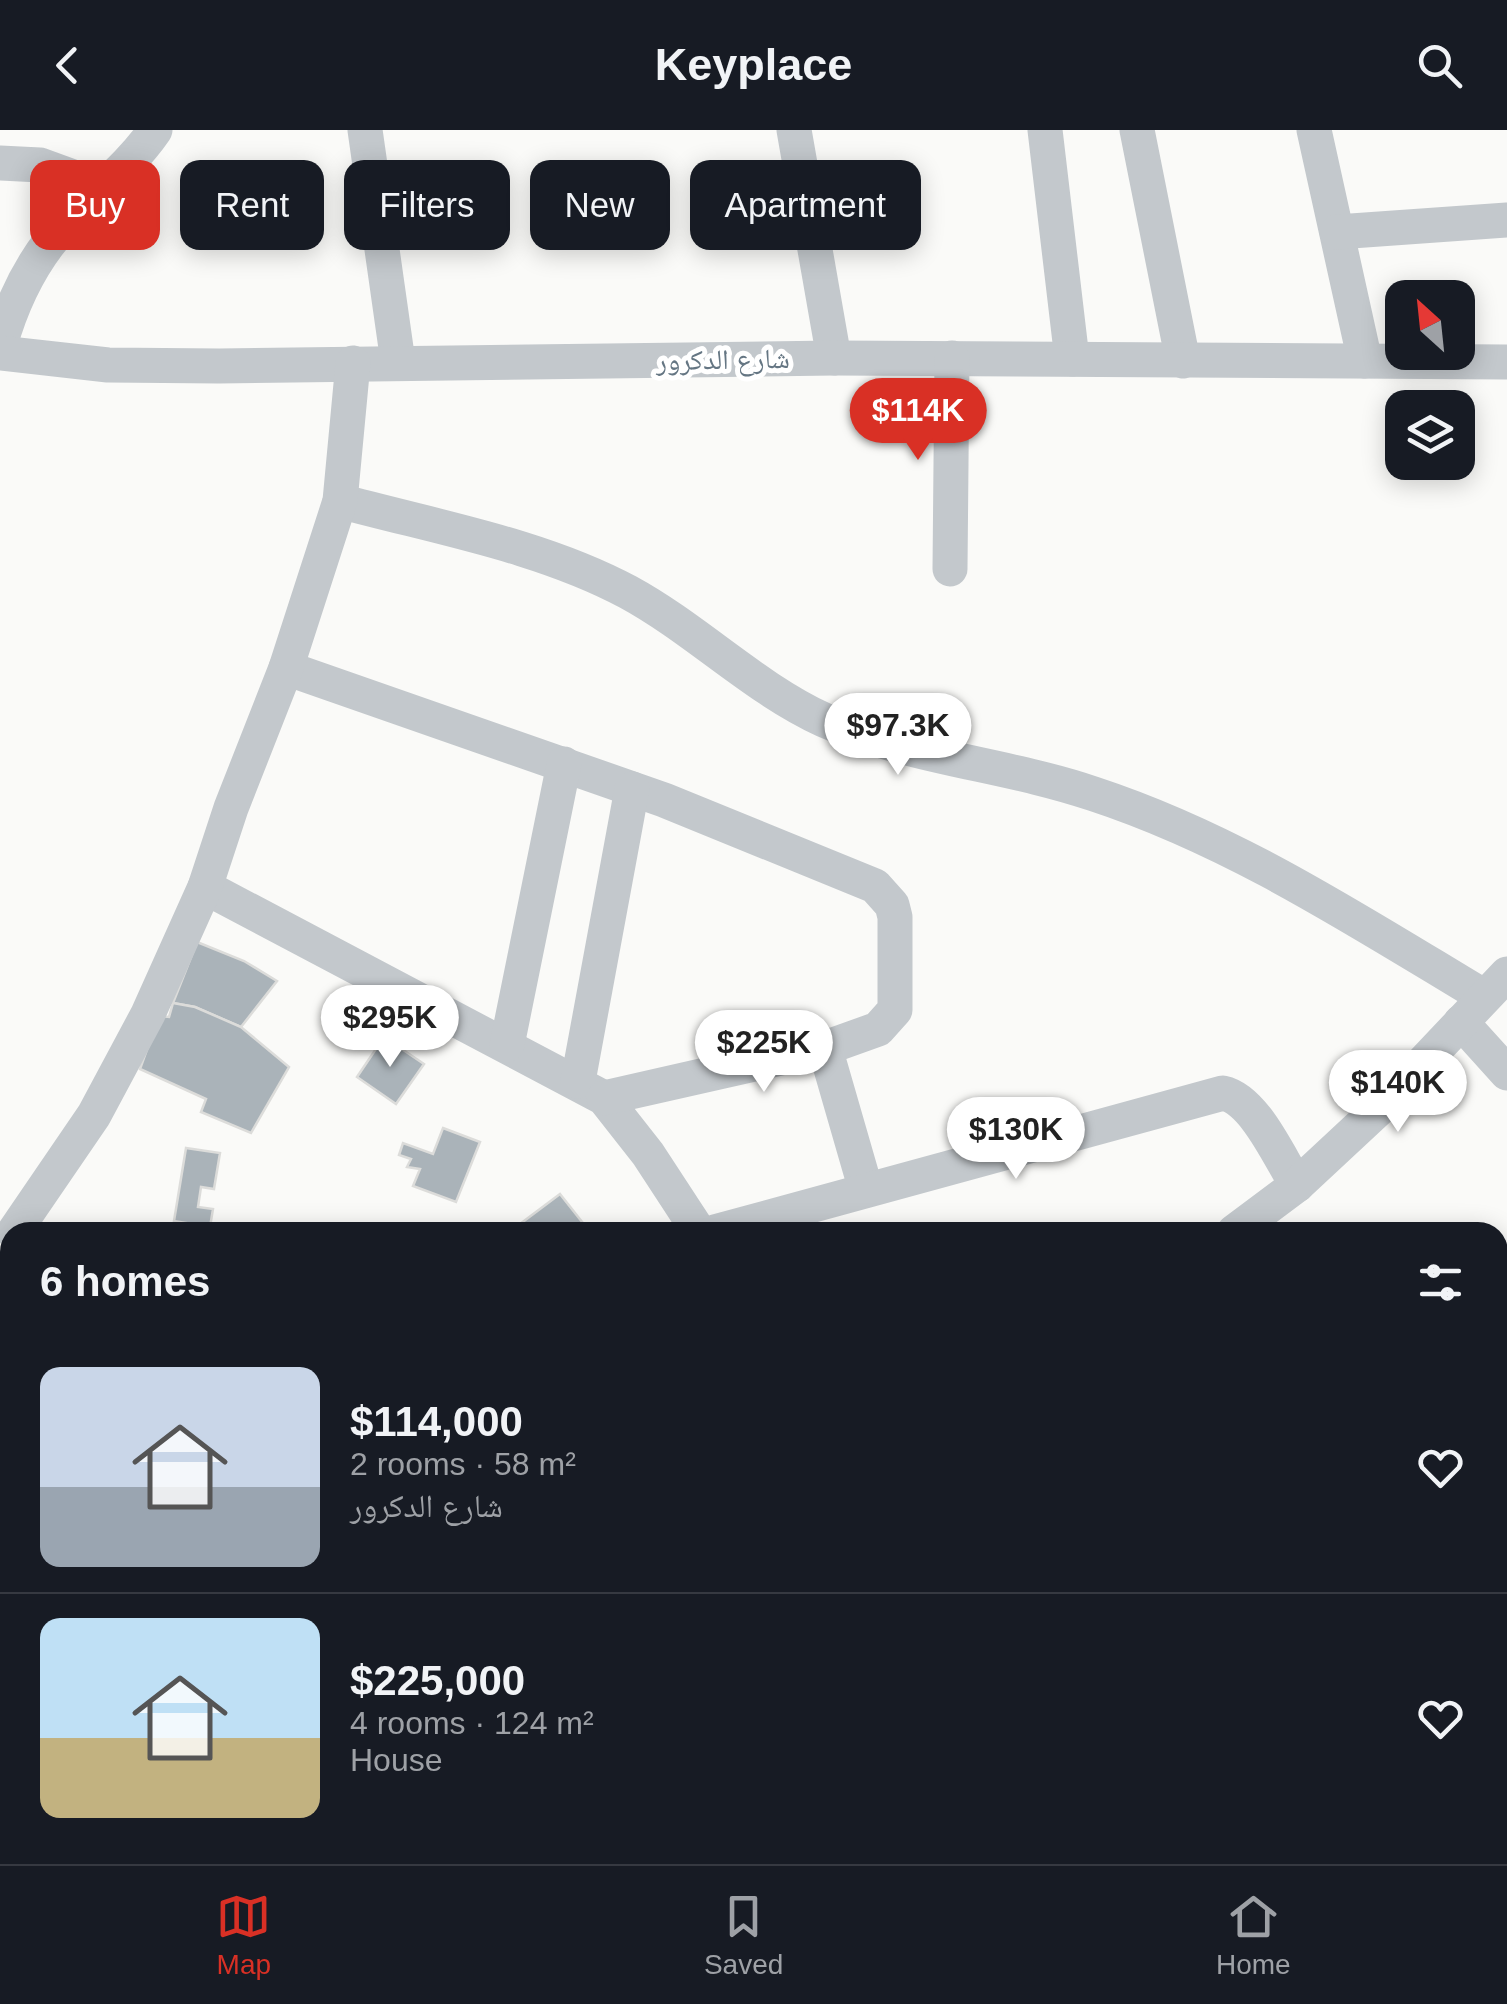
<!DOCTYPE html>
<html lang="en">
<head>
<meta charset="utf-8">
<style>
	:root { --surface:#171b24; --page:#242831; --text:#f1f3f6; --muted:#9ea1a6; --line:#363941; --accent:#d93025 }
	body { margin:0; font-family:Arial,"Noto Naskh Arabic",sans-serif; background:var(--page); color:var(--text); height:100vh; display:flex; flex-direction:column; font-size:38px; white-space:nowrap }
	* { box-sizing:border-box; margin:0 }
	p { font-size:32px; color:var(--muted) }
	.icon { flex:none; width:55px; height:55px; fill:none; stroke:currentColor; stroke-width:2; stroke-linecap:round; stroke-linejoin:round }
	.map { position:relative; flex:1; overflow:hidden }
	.drawer { position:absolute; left:0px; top:1092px; width:1508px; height:642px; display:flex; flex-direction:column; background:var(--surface); border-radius:30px 30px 0 0; box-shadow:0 5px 25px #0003 }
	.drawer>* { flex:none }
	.guide { position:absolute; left:30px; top:30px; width:1000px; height:90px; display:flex; gap:20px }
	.needle { width:65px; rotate:333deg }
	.controls { position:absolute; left:1385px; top:150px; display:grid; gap:20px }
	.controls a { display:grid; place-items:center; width:90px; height:90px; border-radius:20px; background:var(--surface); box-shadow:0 5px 25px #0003; font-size:50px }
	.price { position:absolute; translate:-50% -85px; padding:0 22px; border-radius:35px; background:#fff; color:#222; font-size:32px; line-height:65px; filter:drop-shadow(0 2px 5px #0008) }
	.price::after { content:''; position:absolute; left:50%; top:60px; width:30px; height:22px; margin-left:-15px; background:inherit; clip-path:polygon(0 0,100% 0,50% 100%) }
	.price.current { background:var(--accent); color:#fff }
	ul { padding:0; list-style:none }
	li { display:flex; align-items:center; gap:30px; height:250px; padding:0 40px }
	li+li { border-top:2px solid var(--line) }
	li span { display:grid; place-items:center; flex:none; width:280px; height:200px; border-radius:20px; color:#555 }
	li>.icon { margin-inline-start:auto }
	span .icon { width:120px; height:120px; fill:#fffc; stroke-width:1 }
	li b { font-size:42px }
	h2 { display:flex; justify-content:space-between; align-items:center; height:120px; padding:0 40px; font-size:42px }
	.pill { padding:0 35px; border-radius:20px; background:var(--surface); box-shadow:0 5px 25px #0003; font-size:35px; line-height:90px }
	.pill.current { background:var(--accent); color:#fff }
	header { display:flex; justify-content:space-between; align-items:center; height:130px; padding:0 40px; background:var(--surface); font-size:45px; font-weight:600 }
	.tab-bar { display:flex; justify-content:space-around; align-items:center; height:140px; border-top:2px solid var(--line); background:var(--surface); font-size:28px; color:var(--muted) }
	.tab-bar a { display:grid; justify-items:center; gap:5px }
	.tab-bar .current { color:var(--accent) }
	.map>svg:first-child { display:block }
	.green { fill:#dadfd7 }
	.building { fill:#aab3b9; stroke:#dcdcda; stroke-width:2.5 }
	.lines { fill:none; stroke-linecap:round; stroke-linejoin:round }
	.minor { stroke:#c3c8cc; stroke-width:35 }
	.labels { text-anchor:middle; stroke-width:10; stroke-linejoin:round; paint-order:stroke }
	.street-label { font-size:28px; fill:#657683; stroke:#fff }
</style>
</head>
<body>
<header><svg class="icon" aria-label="back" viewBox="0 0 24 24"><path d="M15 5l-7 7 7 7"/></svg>Keyplace<svg class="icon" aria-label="search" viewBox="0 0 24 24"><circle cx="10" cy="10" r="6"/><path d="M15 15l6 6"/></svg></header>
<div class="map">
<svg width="1507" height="1734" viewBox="0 0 1507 1734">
	<rect width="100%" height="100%" fill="#fafaf8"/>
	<!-- green -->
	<g class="green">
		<path d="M 1498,1678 L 1507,1687 L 1507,1734 L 1343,1734 L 1362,1725 L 1498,1725 Z"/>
		<path d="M 10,1681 L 10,1725 L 870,1725 L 876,1734 L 0,1734 L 0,1685 Z"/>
	</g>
	<!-- building -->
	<g class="building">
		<path d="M 197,812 L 244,831 L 277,851 L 241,897 L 195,877 L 173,873 Z"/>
		<path d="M 173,873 L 195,877 L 241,897 L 289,937 L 251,1003 L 201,982 L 206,969 L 140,939 L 159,886 L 169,887 Z"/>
		<path d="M 384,907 L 424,934 L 396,974 L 357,947 Z"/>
		<path d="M 443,998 L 480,1012 L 456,1072 L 413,1056 L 420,1039 L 407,1037 L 411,1029 L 399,1025 L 403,1013 L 433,1024 Z"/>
		<path d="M 186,1018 L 220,1023 L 214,1059 L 201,1057 L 198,1077 L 213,1079 L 210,1097 L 174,1091 Z"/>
		<path d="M 560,1064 L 590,1102 L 526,1102 L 520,1094 Z"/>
	</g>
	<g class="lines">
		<!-- minor -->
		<g class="minor">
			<path d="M 365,0 L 398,232"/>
			<path d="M 794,0 L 834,228"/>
			<path d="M 1045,0 L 1072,229"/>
			<path d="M 1137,0 L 1183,231"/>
			<path d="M 1314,0 L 1365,231"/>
			<path d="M 0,33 L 40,35 L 103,58"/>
			<path d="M 1337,102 L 1507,90"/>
			<path d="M 0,215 C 13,169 34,126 68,91 C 97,61 131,35 155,0"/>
			<path d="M 0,223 L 108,235 L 219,236 L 834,228 L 1507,232"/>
			<path d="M 340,371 C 435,397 540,415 628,462 C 696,499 754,558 824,590 C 910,628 1006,634 1094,664 C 1234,710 1358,791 1483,866"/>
			<path d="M 950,439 L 952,228"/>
			<path d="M 286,538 L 664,670 L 875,756 L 892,775 L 895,787 L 895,880 L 878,899 L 825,918"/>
			<path d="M 205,757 L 604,968 L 648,1024 L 699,1102"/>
			<path d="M 1461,892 L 1507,943"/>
			<path d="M 507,915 L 564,634"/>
			<path d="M 578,951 L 632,659"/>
			<path d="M 604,968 L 825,918 L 866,1060"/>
			<path d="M 14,1102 L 94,985 L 148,884 L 205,757 L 231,678 L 286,538 L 340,371 L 353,233"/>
			<path d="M 715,1102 L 1223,963 C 1255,970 1279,1027 1297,1055"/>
			<path d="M 1234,1102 L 1297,1055 L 1384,974 L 1507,844"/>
			<path d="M 1498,1391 L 1507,1401"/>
			<path d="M 1498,1634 L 1507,1628"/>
			<path d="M 0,1647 L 10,1642"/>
			<path d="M 953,1725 L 961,1734"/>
			<path d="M 1347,1734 L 1358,1725"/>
		</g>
	</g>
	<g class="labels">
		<!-- street labels -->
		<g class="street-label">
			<text transform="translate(723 229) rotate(-1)" y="10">شارع الدكرور</text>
		</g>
	</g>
</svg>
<div class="controls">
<a><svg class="needle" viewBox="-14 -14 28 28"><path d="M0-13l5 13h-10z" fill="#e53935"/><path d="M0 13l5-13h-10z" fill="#9ea1a6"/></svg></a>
<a><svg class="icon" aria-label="layers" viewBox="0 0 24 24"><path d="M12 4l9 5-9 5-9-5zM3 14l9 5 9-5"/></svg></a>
</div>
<b class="price current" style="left:918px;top:333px">$114K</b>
<b class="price" style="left:898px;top:648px">$97.3K</b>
<b class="price" style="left:390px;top:940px">$295K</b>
<b class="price" style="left:764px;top:965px">$225K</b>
<b class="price" style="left:1398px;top:1005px">$140K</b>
<b class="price" style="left:1016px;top:1052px">$130K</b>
<div class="guide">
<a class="pill current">Buy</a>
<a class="pill">Rent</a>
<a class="pill">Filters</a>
<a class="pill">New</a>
<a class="pill">Apartment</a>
</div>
<section class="drawer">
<h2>6 homes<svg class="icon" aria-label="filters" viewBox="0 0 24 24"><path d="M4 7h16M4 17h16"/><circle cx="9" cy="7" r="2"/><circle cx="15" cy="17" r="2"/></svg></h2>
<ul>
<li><span style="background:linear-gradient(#c9d6e8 60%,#9aa5b1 0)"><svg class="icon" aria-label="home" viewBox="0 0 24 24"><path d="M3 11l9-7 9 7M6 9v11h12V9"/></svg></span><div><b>$114,000</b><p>2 rooms · 58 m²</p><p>شارع الدكرور</p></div><svg class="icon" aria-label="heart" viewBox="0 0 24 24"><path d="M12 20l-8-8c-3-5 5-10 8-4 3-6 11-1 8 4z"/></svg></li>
<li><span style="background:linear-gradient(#bfe0f5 60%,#c2b280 0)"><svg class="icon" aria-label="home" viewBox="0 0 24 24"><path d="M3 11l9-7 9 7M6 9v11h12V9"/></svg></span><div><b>$225,000</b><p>4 rooms · 124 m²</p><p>House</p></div><svg class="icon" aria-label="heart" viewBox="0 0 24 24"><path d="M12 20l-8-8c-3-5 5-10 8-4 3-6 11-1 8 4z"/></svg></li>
</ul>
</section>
</div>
<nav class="tab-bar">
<a class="current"><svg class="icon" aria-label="map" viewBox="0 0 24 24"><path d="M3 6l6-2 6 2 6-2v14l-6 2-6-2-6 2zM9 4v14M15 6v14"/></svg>Map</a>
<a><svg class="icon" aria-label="saved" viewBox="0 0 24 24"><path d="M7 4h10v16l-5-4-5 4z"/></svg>Saved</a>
<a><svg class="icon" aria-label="home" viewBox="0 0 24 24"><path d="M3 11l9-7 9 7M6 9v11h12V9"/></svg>Home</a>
</nav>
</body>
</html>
